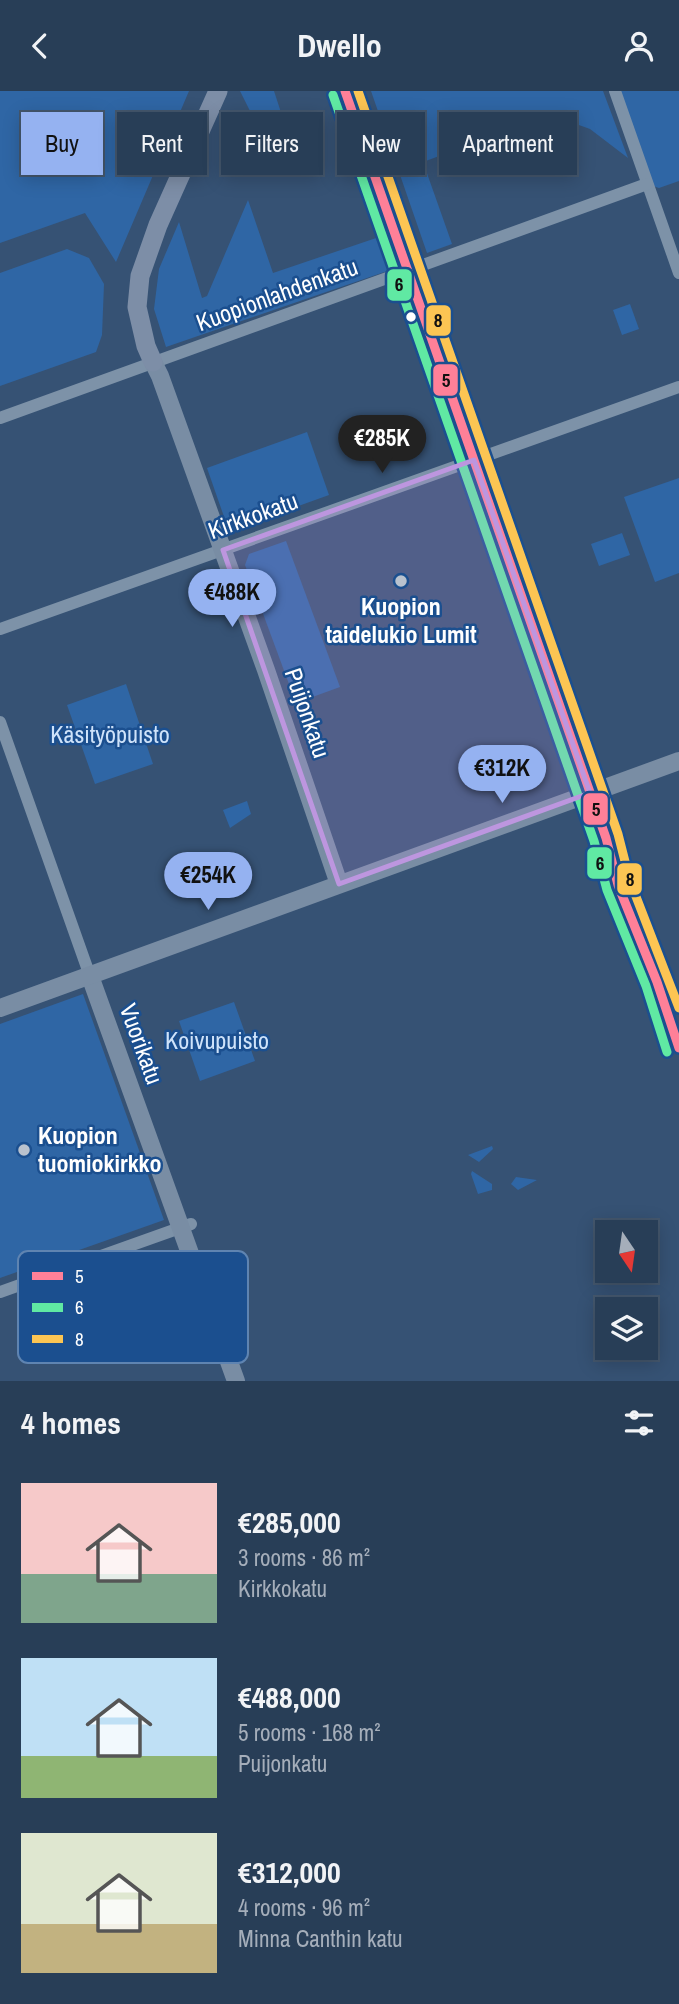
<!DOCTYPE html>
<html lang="en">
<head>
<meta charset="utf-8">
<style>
	:root { --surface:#283e57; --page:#344961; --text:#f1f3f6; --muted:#a5aeba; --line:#44576d; --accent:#95b2f1 }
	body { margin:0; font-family:"Archivo Narrow",sans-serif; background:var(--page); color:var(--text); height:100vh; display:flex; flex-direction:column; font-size:26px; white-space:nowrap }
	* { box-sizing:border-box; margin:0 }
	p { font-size:23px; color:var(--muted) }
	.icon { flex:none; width:38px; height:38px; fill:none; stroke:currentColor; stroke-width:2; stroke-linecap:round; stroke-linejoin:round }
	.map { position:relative; height:1290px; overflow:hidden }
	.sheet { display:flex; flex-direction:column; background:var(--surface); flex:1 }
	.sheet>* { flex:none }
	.hud { position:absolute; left:21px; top:21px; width:637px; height:63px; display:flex; gap:14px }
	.needle { width:46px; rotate:167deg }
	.tools { position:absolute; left:595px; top:1129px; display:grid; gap:14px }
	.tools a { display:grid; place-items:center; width:63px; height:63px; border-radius:0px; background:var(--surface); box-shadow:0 4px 18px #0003,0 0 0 2px var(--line); font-size:35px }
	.price { position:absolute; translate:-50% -60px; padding:0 16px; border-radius:24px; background:var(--accent); color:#111; font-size:23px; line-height:46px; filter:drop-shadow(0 2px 4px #0008) }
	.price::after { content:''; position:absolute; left:50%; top:42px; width:21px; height:16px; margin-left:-10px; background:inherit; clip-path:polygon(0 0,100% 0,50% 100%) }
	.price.current { background:#222; color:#fff }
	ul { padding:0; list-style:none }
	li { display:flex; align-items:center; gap:21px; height:175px; padding:0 21px }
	li span { display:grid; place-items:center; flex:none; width:196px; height:140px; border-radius:0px; color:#555 }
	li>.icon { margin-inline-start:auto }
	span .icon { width:84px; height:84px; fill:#fffc; stroke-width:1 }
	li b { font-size:30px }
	h2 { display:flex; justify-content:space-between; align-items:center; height:84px; padding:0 21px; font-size:30px }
	.chip { padding:0 24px; border-radius:0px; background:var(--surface); box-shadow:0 4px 18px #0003,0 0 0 2px var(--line); font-size:24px; line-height:63px }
	.chip.current { background:var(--accent); color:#111 }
	header { display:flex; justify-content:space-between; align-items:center; height:91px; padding:0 21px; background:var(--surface); font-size:32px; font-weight:700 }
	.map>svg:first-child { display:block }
	.green { fill:#2f66a5 }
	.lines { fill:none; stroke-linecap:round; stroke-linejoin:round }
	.minor { stroke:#7d92a8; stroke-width:12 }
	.tertiary { stroke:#7d92a8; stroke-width:16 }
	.secondary { stroke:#798da4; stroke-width:18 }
	.primary { stroke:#7d8ea7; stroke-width:19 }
	.bus-1-casing { stroke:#1b4f8f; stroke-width:14 }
	.bus-2-casing { stroke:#1b4f8f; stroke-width:14 }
	.bus-3-casing { stroke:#1b4f8f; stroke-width:14 }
	.bus-1 { stroke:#ff8098; stroke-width:9 }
	.bus-2 { stroke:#60e9a3; stroke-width:9 }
	.bus-3 { stroke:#fcc553; stroke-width:9 }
	.marked { fill:#bd96df; fill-opacity:0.2; stroke:#bd96df; stroke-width:5; stroke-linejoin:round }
	.bus-dot { fill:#fff; stroke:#1b4f8f; stroke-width:2.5 }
	.poi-dot { fill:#b9c2ce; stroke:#1b4f8f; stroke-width:2.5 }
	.labels { text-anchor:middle; stroke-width:5; stroke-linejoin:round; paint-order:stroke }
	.street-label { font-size:24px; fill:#fff; stroke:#1b4f8f }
	.poi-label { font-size:24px; font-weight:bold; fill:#fff; stroke:#1b4f8f }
	.park-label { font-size:24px; fill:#cfe3fa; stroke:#1b4f8f }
	.key { fill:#1b4f8f; stroke:#5f84b1; stroke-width:2 }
	.key-label { font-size:19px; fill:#fff }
	.line-badge { stroke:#1b4f8f; stroke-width:2.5 }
	.pale-badge-label { font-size:19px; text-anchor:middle; font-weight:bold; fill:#111 }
</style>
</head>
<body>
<header><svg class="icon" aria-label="back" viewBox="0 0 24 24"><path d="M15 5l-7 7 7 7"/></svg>Dwello<svg class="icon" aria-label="person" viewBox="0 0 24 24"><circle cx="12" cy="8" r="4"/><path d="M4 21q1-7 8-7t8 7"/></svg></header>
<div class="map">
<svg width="679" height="1290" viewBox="0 0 679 1290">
	<rect width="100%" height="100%" fill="#365274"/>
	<!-- green -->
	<g class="green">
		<path d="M 0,0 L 189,0 L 116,171 L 85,122 L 0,152 Z"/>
		<path d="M 240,0 L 274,0 L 292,55 L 268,56 Z"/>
		<path d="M 371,0 L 603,0 L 628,67 L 590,38 L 551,24 L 423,71 L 452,153 L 427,162 Z"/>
		<path d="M 615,0 L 679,0 L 679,90 L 659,97 L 647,93 Z"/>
		<path d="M 248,109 L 273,182 L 385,144 L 402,175 L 166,256 L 154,218 L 159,178 L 179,131 L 202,207 L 207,205 Z"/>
		<path d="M 67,158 L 89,167 L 104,193 L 102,244 L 96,261 L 0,295 L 0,182 Z"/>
		<path d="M 630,213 L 639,238 L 622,244 L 613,219 Z"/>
		<path d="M 307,341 L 329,404 L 229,440 L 207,377 Z"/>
		<path d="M 679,387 L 679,482 L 655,491 L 624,406 Z"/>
		<path d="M 622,442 L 630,464 L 599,475 L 591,453 Z"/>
		<path d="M 286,450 L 340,596 L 296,612 L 245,474 L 249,463 Z"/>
		<path d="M 126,593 L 153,673 L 95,693 L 67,614 Z"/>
		<path d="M 247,710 L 251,723 L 230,737 L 223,719 Z"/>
		<path d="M 83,903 L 164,1129 L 0,1187 L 0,933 Z"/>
		<path d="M 234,911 L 255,970 L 200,990 L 179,930 Z"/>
		<path d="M 492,1055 L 493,1058 L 479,1071 L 468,1064 Z"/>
		<path d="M 472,1080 L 492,1093 L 492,1099 L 478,1103 L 471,1083 Z"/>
		<path d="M 516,1086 L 537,1089 L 518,1099 L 511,1093 Z"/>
	</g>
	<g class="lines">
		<!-- minor -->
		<g class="minor">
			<path d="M 615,0 L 679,182"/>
			<path d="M 0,327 L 647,93"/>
			<path d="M 0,538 L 679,296"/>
			<path d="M 0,631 L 90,885"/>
			<path d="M 0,1201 L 191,1133"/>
		</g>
		<!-- tertiary -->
		<path class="tertiary" d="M 590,702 L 606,747"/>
		<!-- secondary -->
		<g class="secondary">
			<path d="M 345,0 L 590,702"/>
			<path d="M 153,271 L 160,285 L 266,579 L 339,793"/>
			<path d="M 90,885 L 236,1290"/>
			<path d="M 0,917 L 679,670"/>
		</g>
		<!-- primary -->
		<path class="primary" d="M 153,271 L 146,255 L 137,216 L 140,185 L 158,134 L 218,0"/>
		<!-- bus-1 casing -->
		<g class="bus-1-casing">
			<path id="bus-1" d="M 345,0 L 606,747 L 618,794 L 657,891 L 679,957"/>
		</g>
		<!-- bus-2 casing -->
		<g class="bus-2-casing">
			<path id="bus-2" d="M 333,4 L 594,750 L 607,799 L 646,895 L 667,961"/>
		</g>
		<!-- bus-3 casing -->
		<g class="bus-3-casing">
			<path id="bus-3" d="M 358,0 L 618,743 L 630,790 L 679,917"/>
		</g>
		<!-- bus-1 -->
		<use href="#bus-1" class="bus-1"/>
		<!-- bus-2 -->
		<use href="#bus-2" class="bus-2"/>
		<!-- bus-3 -->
		<use href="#bus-3" class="bus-3"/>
	</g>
	<!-- marked area -->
	<path class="marked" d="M 474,369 L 590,702 L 339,793 L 223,459 Z"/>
	<!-- markers -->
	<circle class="bus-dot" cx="411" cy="226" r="6"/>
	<g class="poi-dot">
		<circle cx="401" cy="490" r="7"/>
		<circle cx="24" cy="1059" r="7"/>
	</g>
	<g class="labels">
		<!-- street labels -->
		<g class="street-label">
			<text transform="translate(277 204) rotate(-20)" y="8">Kuopionlahdenkatu</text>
			<text transform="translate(253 425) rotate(-20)" y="8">Kirkkokatu</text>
			<text transform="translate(307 622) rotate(71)" y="8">Puijonkatu</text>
			<text transform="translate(141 953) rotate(70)" y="8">Vuorikatu</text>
		</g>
		<!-- poi labels -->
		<g class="poi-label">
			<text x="401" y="524">Kuopion<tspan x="401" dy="28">taidelukio Lumit</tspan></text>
			<text x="38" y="1053" text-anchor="start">Kuopion<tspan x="38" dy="28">tuomiokirkko</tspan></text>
		</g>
		<!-- park labels -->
		<g class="park-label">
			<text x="110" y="652">Käsityöpuisto</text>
			<text x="217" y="958">Koivupuisto</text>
		</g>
	</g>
	<!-- legend -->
	<rect x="18" y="1160" width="230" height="112" rx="10" class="key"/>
	<rect x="32" y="1181" width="31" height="8" fill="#ff8098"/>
	<rect x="32" y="1212" width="31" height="9" fill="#60e9a3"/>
	<rect x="32" y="1244" width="31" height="8" fill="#fcc553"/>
	<g class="key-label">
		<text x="75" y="1192">5</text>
		<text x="75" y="1223">6</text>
		<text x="75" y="1255">8</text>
	</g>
	<g class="line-badge">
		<rect x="386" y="177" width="27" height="34" rx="7" fill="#60e9a3"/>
		<rect x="425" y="213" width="27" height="33" rx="7" fill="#fcc553"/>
		<rect x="432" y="272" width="27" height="34" rx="7" fill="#ff8098"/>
		<rect x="582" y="701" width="27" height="34" rx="7" fill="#ff8098"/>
		<rect x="586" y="755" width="27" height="34" rx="7" fill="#60e9a3"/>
		<rect x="616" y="771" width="27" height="34" rx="7" fill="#fcc553"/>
	</g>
	<g class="pale-badge-label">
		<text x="399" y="200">6</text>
		<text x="438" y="236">8</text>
		<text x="446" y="296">5</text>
		<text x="596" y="725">5</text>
		<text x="600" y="779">6</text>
		<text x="630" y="795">8</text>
	</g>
</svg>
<div class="tools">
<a><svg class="needle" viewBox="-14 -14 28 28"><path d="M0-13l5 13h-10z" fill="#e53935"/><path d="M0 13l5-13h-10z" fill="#a5aeba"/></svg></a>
<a><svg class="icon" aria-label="layers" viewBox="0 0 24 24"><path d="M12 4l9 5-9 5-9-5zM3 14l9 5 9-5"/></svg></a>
</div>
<b class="price current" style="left:382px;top:384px">€285K</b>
<b class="price" style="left:232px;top:538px">€488K</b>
<b class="price" style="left:502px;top:714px">€312K</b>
<b class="price" style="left:208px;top:821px">€254K</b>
<div class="hud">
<a class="chip current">Buy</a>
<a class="chip">Rent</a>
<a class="chip">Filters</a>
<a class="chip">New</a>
<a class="chip">Apartment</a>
</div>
</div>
<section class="sheet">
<h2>4 homes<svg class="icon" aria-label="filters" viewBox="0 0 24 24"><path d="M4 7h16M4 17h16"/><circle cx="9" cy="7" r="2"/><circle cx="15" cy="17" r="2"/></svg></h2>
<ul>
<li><span style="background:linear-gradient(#f6c9c9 65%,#7fa58c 0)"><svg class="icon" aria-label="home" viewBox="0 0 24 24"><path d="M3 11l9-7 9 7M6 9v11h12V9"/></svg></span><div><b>€285,000</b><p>3 rooms · 86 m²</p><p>Kirkkokatu</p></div></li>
<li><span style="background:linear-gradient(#bfe0f5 70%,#8fb573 0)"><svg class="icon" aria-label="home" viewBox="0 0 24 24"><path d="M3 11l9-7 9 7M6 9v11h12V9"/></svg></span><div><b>€488,000</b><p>5 rooms · 168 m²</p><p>Puijonkatu</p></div></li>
<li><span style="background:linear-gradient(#dfe7d0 65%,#c2b280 0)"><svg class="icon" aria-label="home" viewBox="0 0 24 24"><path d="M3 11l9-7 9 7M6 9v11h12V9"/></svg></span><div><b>€312,000</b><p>4 rooms · 96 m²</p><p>Minna Canthin katu</p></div></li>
</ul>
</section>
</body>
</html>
